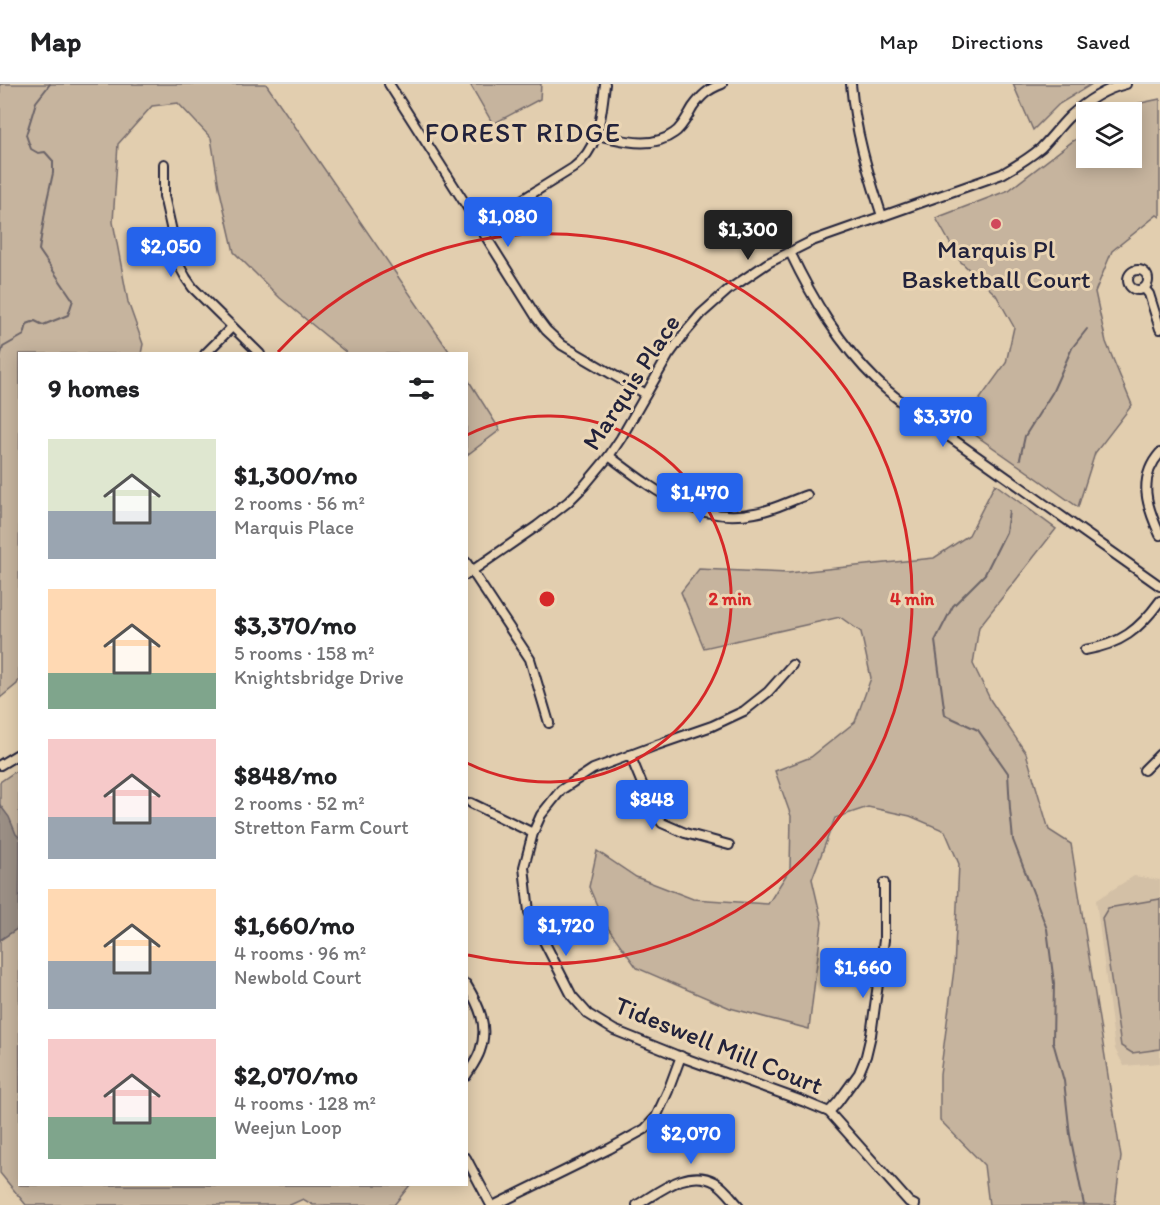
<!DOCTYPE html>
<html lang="en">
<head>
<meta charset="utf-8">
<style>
	:root { --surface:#fff; --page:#f2f2f2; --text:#202124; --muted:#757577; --line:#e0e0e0; --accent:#2563eb }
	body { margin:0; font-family:Itim,sans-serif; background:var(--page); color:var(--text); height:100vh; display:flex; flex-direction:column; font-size:22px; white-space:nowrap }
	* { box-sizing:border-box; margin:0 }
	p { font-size:20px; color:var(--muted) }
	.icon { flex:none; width:33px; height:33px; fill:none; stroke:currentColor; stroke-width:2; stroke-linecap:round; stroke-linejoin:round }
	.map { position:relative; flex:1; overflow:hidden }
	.panel { position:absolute; left:18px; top:268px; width:450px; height:834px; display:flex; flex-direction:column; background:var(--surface); border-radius:0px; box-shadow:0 3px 15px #0003 }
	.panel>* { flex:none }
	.tools { position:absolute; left:1076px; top:18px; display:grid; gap:12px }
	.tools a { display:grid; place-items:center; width:66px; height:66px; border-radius:0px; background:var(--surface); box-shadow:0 3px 15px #0003; font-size:30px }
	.price { position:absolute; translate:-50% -51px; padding:0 14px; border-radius:6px; background:var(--accent); color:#fff; font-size:20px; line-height:39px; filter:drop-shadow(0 2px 3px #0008) }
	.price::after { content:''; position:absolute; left:50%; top:36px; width:18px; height:14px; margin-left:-9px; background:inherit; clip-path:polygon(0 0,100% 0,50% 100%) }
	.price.on { background:#222; color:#fff }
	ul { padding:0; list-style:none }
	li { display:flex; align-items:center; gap:18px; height:150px; padding:0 30px }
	li span { display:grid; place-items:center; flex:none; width:168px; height:120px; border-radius:0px; color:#555 }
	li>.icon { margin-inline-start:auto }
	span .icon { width:72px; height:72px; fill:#fffc; stroke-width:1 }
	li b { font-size:26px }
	h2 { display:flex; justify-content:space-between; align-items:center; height:72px; padding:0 30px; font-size:26px }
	header { display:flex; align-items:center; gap:36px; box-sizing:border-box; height:84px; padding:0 30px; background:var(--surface); border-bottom:2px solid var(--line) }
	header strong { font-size:28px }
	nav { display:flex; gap:33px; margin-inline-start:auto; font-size:21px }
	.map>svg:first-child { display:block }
	.built { fill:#d3c0a6 }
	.green { fill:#c6b49e; stroke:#746b6c; stroke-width:1.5 }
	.water { fill:#9b8f85; stroke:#6b6367; stroke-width:1.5 }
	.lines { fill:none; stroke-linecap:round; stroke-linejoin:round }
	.stream { stroke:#6b6367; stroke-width:2 }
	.minor-casing { stroke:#22223b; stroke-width:12 }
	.minor { stroke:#ead5b4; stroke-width:8 }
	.ring { fill:none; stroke:#d62828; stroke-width:3 }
	.poi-dot { fill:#d1495b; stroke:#ead5b4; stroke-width:2 }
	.labels { text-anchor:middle; stroke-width:6; stroke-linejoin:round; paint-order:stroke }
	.poi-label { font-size:26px; fill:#22223b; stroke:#ead5b4 }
	.street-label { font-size:26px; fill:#22223b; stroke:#ead5b4 }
	.neighbourhood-label { font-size:27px; letter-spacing:1.5px; fill:#22223b; stroke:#ead5b4 }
	.centre { fill:#d62828; stroke:#ead5b4; stroke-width:3 }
	.ring-label { font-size:18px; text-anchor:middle; font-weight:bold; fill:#d62828; stroke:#ead5b4; stroke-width:6; stroke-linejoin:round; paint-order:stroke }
</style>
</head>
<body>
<header>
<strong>Map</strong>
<nav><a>Map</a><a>Directions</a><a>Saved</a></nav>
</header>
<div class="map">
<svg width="1160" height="1121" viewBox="0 0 1160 1121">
	<rect width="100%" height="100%" fill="#e2ceaf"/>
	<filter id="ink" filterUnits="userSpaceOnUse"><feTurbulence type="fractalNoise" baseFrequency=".0167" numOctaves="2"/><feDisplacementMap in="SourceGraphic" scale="12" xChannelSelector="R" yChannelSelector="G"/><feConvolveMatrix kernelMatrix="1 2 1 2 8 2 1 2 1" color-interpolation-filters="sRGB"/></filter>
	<g filter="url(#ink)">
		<!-- built -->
		<path class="built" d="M 1134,792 L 1160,796 L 1160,979 L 1124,982 L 1115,965 L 1096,816 Z"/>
		<!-- green -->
		<g class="green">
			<path d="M 0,0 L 266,0 L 451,270 L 348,270 L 280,214 L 234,168 L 219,103 L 211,54 L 178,19 L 152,22 L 118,60 L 113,138 L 128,218 L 143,260 L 141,270 L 20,270 L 19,595 L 17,600 L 0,614 Z"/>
			<path d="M 470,0 L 541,0 L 540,15 L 493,40 Z"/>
			<path d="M 1013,0 L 1092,0 L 1059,20 L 1033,46 Z"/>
			<path d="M 1160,15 L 1160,133 L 1157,131 L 1112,167 L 1095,208 L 1106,258 L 1132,321 L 1095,369 L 1078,423 L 961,341 L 1006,279 L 1014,243 L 996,211 L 960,177 L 936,134 L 1009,106 L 1073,57 L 1086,50 L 1086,74 L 1131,74 L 1131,28 L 1122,28 L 1136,20 Z"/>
			<path d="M 467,294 L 500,346 L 467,371 L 466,371 Z"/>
			<path d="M 995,400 L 1056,445 L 979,543 L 973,580 L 991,617 L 1026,669 L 1049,746 L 1071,760 L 1121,1073 L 1115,1121 L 989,1121 L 984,1081 L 940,1036 L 940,991 L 954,885 L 959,780 L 945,747 L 910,732 L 868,723 L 835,734 L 812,795 L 822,838 L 809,945 L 730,924 L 637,884 L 605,840 L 589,803 L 597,767 L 636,793 L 693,815 L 768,820 L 790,785 L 791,732 L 775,687 L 811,673 L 855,638 L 871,594 L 861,548 L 840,533 L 704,564 L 681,508 L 699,485 L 788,489 L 934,474 L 969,451 Z"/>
			<path d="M 19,685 L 20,1101 L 410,1101 L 394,1121 L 313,1121 L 303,1115 L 290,1121 L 26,1121 L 0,1089 L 0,698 Z"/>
			<path d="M 1160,815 L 1160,965 L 1132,969 L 1121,962 L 1102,834 L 1108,824 Z"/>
		</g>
		<!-- water -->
		<path class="water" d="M 0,721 L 9,733 L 16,750 L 20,754 L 19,842 L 17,845 L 0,856 Z"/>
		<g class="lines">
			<!-- stream -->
			<g class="stream">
				<path d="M 0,273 L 3,263 L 24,251 L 27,240 L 35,237 L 43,241 L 68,231 L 73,216 L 39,166 L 47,116 L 53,89 L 53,77 L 45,68 L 38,69 L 31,65 L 26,51 L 36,18 L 50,0"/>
				<path d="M 1020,375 L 1025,352 L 1052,309 L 1072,264 L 1087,245"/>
				<path d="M 1009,427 L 1006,448 L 985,490 L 953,522 L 935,557 L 945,631 L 978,646 L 1008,689 L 1010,725 L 1013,756 L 1047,845 L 1054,899 L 1053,958 L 1064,997 L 1070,1051 L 1084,1121"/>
			</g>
			<!-- minor casing -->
			<g class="minor-casing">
				<g id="minor">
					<path d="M 389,0 L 473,132 L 537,234 L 546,246 L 562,261 L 646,310"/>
					<path d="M 851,0 C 855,46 868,89 882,132"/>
					<path d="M 597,51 C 622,56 651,66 674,49 C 682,44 688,31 693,23 C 701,12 708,5 722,0"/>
					<path d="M 164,80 L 164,112 L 180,183 L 186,194 L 193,204 L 260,270"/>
					<path d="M 480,142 L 573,84 C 600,64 601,32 605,0"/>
					<path d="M 790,168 C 813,216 839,260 877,297 C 888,308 901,317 913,327 L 1160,502"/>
					<circle cx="1138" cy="196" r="10"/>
					<path d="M 1144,204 L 1149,210 L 1160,245"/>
					<path d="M 205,270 L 232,243"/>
					<path d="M 1160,369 C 1137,395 1147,423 1160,451"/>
					<path d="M 609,372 C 653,405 696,441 755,429 C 774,426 789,417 807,411"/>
					<path d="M 466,478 L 530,575 L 549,639"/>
					<path d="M 466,491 L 537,442 L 568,418 L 584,402 L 609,372 L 621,354 L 668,272 L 684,250 L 701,230 L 728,206 L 768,179 L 812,157 L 1002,90 C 1016,82 1029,74 1041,64 C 1051,54 1059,43 1069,33 C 1085,18 1105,5 1126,0"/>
					<path d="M 1085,566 C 1121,560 1139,546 1160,517"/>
					<path d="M 792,581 L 768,608 L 744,627 L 712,642 L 657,661 L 593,685 L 561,706 L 541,731 L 533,749 L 524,783 L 529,828 L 572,912 L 588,930 L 614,946 L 676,971 L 805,1018 L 829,1028 L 909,1118 L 915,1121"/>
					<path d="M 630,671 L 652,724 L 662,739 L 685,749 L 729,761"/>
					<path d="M 0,681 L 20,669"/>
					<path d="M 1144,686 L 1160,670"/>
					<path d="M 471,719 L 533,749"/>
					<path d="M 466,900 C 479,921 489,942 480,967 C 477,976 471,984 466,992"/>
					<path d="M 829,1028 L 838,1018 L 859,989 L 866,972 L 871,951 L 884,856 L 884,799"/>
					<path d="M 466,1074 L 491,1121"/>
					<path d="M 495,1121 L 609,1065 L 645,1045 L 656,1033 L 668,1007 L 681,972"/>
					<path d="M 637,1121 C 659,1108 688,1083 715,1098 C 724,1103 731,1113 738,1121"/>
				</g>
			</g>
			<!-- minor -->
			<use href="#minor" class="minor"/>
		</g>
	</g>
	<!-- distance rings -->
	<g class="ring">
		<path d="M467 351A183 183 0 1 1 467 679"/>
		<path d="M278 268A365 365 0 1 1 468 871"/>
	</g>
	<!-- markers -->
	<circle class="poi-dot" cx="996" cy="140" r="6"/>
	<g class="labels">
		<!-- poi labels -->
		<g class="poi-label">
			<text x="996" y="174">Marquis Pl<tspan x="996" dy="30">Basketball Court</tspan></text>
		</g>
		<!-- street labels -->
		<g class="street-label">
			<text transform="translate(631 298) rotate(-57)" y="9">Marquis Place</text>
			<text transform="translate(719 961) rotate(22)" y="9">Tideswell Mill Court</text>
		</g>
		<!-- neighbourhood labels -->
		<g class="neighbourhood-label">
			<text x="523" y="58">FOREST RIDGE</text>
		</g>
	</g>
	<circle cx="547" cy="515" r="9" class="centre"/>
	<g class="ring-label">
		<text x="730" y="521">2 min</text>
		<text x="912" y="521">4 min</text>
	</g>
</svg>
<div class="tools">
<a><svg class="icon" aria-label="layers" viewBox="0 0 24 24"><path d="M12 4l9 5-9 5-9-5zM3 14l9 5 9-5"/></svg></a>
</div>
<b class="price" style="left:508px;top:164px">$1,080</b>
<b class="price on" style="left:748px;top:177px">$1,300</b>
<b class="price" style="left:171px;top:194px">$2,050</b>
<b class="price" style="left:943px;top:364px">$3,370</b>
<b class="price" style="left:700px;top:440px">$1,470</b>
<b class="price" style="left:652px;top:747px">$848</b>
<b class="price" style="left:566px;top:873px">$1,720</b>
<b class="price" style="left:863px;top:915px">$1,660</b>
<b class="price" style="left:691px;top:1081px">$2,070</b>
<section class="panel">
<h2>9 homes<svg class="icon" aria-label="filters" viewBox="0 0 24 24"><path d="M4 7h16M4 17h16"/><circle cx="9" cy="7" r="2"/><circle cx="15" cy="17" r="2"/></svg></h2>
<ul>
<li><span style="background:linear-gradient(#dfe7d0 60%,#9aa5b1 0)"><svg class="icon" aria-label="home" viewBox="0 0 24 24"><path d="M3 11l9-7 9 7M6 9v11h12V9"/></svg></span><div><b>$1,300/mo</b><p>2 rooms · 56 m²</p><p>Marquis Place</p></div></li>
<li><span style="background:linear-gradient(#ffd9b3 70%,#7fa58c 0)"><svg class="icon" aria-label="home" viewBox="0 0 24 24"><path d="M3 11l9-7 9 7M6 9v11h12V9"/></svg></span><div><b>$3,370/mo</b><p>5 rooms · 158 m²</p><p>Knightsbridge Drive</p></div></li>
<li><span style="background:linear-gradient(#f6c9c9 65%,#9aa5b1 0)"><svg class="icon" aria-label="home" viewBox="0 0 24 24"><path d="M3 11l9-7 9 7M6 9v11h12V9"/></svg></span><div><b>$848/mo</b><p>2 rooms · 52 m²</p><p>Stretton Farm Court</p></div></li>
<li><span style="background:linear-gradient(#ffd9b3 60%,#9aa5b1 0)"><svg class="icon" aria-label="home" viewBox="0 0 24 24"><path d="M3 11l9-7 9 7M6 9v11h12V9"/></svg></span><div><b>$1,660/mo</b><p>4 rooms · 96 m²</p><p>Newbold Court</p></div></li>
<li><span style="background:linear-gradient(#f6c9c9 65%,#7fa58c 0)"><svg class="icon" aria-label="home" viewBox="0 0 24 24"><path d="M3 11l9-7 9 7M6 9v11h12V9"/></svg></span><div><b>$2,070/mo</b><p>4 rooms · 128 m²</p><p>Weejun Loop</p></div></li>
</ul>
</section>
</div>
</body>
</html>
